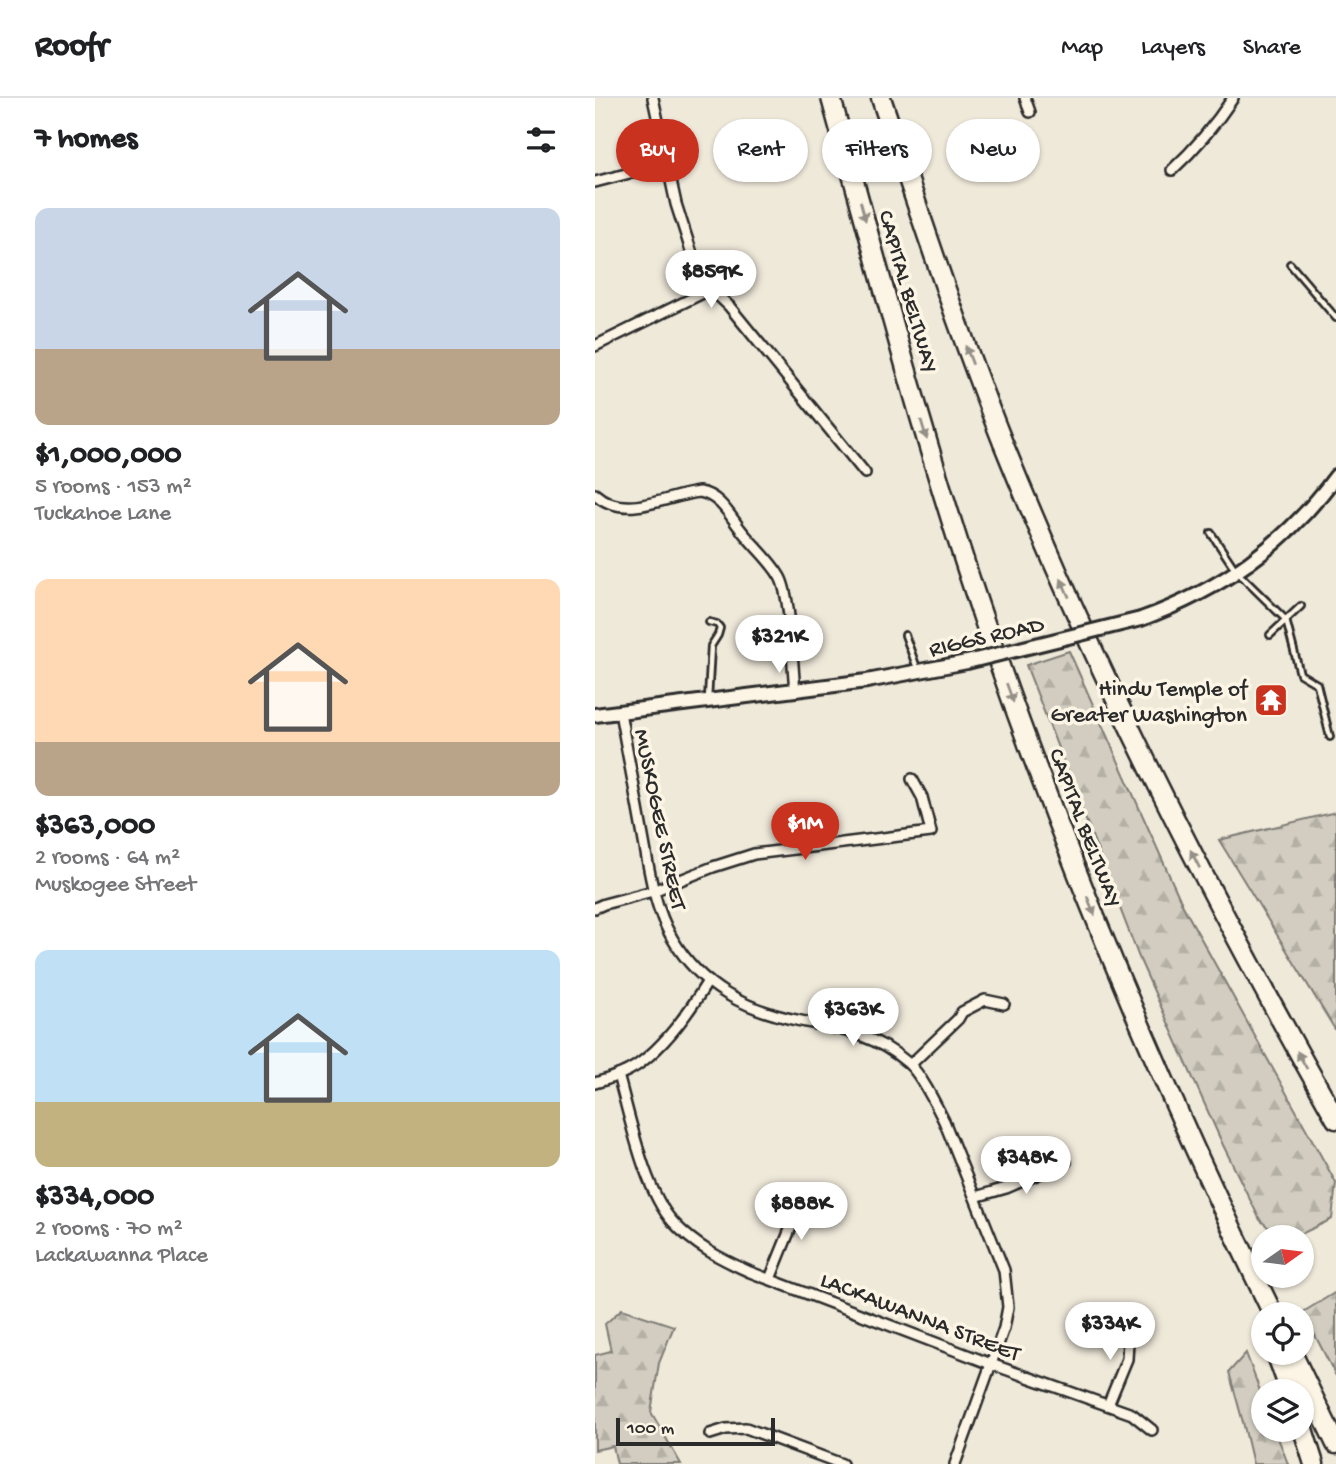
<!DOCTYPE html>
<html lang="en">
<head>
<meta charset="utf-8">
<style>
	:root { --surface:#fff; --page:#f2f2f2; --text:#202124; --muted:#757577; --line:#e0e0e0; --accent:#c8321e }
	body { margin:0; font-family:"Gochi Hand",sans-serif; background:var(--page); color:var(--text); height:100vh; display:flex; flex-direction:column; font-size:26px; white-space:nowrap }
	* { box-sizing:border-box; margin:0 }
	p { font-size:23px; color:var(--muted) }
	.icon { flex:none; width:38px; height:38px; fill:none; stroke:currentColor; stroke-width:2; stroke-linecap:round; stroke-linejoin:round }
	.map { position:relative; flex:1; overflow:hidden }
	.side { display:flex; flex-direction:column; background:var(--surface); width:595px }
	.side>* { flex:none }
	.banner { position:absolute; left:21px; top:21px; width:614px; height:63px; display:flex; gap:14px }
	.needle { width:46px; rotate:76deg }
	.tools { position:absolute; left:656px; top:1127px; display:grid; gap:14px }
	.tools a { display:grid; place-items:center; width:63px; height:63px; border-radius:50%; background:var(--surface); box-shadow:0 2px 5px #0004; font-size:35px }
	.scale { position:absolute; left:21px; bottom:18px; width:159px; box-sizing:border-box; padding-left:7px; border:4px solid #2b2b2b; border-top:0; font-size:19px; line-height:24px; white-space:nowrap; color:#2b2b2b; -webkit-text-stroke:5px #fcf5e5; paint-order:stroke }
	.price { position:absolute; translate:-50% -60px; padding:0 16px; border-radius:24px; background:#fff; color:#222; font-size:23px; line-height:46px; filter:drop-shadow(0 2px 4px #0008) }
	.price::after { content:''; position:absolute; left:50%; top:42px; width:21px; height:16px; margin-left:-10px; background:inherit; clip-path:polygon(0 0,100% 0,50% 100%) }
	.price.on { background:var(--accent); color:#fff }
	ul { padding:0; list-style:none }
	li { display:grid; align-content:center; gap:14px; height:371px; padding:0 35px }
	li span { display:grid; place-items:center; height:217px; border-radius:14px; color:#555 }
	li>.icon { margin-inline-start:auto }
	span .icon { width:126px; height:126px; fill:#fffc; stroke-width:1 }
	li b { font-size:30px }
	h2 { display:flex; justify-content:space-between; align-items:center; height:84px; padding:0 35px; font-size:30px }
	.chip { padding:0 24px; border-radius:32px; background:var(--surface); box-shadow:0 2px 5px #0004; font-size:24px; line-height:63px }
	.chip.on { background:var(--accent); color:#fff }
	header { display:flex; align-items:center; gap:42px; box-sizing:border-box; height:98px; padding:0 35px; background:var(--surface); border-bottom:2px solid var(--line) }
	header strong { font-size:33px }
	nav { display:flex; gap:38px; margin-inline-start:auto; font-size:24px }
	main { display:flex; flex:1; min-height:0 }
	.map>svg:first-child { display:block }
	.forest { fill:url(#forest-firs); stroke:#7e7c76; stroke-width:2 }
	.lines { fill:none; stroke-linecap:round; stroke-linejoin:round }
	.service-casing { stroke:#2b2b2b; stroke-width:10 }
	.minor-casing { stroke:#2b2b2b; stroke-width:14 }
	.secondary-casing { stroke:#2b2b2b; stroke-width:18 }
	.motorway-casing { stroke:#2b2b2b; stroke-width:23 }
	.service { stroke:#fcf5e5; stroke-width:4.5 }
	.minor { stroke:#fcf5e5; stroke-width:9 }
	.secondary { stroke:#fcf5e5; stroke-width:12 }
	.motorway { stroke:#fcf5e5; stroke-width:18 }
	.secondary-bridge-casing { stroke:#2b2b2b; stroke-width:18; stroke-linecap:butt }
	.secondary-bridge { stroke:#fcf5e5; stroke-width:12 }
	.oneway { fill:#949088 }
	.labels { text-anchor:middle; stroke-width:7; stroke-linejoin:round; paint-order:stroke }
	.street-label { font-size:23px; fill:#2b2b2b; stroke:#fcf5e5 }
	.poi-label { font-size:23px; fill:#2b2b2b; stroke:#fcf5e5; text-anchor:end }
</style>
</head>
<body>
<header>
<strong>Roofr</strong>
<nav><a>Map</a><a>Layers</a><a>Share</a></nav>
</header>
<main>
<section class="side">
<h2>7 homes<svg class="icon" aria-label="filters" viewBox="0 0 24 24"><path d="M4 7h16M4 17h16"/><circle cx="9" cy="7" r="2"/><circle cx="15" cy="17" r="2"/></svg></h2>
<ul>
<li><span style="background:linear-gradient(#c9d6e8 65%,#b9a48a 0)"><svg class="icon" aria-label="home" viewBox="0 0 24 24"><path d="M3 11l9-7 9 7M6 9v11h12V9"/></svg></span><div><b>$1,000,000</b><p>5 rooms · 153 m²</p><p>Tuckahoe Lane</p></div></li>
<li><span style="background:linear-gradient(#ffd9b3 75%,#b9a48a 0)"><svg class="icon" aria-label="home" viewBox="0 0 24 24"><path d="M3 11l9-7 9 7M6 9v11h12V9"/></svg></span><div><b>$363,000</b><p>2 rooms · 64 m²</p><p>Muskogee Street</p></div></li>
<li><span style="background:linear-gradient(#bfe0f5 70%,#c2b280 0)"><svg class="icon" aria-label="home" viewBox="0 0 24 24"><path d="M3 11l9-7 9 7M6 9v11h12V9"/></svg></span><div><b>$334,000</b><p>2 rooms · 70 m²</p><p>Lackawanna Place</p></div></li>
</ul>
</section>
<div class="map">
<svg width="741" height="1366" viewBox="0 0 741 1366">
	<defs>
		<pattern id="forest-firs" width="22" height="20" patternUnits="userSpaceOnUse" patternTransform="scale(1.75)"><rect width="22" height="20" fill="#d2cdc0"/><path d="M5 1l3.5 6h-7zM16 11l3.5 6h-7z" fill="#b4b0a5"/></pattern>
	</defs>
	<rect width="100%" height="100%" fill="#efe9da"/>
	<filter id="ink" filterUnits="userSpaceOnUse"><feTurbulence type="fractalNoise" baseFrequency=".0143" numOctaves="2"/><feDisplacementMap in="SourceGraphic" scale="14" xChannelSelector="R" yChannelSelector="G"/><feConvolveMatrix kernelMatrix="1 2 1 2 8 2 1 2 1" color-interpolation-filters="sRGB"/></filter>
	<g filter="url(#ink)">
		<!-- forest -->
		<g class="forest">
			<path d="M 474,553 L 588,808 L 741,1085 L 737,1121 L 700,1139 L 684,1139 L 665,1122 L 628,1047 L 545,862 L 431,567 Z"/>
			<path d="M 741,714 L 741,933 L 624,742 Z"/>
			<path d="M 741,1194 L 741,1278 L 708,1214 Z"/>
			<path d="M 27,1211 L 79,1228 L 64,1265 L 56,1314 L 86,1366 L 22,1366 L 18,1348 L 0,1352 L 0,1257 L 16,1253 L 10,1226 Z"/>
			<path d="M 651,1255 L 668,1301 L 668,1332 L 680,1332 L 693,1366 L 658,1366 L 649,1328 L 634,1274 Z"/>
		</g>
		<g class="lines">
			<!-- service casing -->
			<g class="service-casing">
				<g id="service">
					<path d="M 695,166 L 741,220"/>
					<path d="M 616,435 L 642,474 L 691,522 L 706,508"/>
					<path d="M 310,537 L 322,570"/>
					<path d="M 675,537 L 691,522 L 705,576 L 722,586 L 735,639"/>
					<path d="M 113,601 L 116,548 L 123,537 L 125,530 L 122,526 L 114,524"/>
				</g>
			</g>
			<!-- minor casing -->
			<g class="minor-casing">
				<g id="minor">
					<path d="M 58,0 L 81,106 L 99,162 L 116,191 L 134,208 L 270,375"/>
					<path d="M 430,0 L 435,14"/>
					<path d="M 577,72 C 601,50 620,27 638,0"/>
					<path d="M 0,84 L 73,65"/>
					<path d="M 0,248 L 116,191"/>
					<path d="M 0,396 C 30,423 69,398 104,394 C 122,396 133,414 143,428 C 156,446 174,460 185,479 C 196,499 197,566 200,592"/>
					<path d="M 25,614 C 32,653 40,693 47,733 C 54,770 58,807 77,840 C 106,890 151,912 206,923 C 247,931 279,936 313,965 C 326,976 341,1007 349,1023 L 409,1172 L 413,1209 L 409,1230 L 360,1366"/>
					<path d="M 0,810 L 9,806 L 58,793 L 118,769 L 159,756 L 336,734 L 327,699 L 317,681"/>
					<path d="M 315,967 L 363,921 L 367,914 L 390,902 L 409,906"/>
					<path d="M 23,977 C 35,1019 49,1092 78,1124 C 100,1148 126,1161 155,1174 L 396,1266 L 537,1316 L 557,1332"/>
					<path d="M 0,985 C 14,981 29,976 41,968 C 69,949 96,911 113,883"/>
					<path d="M 380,1099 L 411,1090 L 471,1064"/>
					<path d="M 175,1181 L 209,1097"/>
					<path d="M 513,1307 L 532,1261 L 534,1226"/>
					<path d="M 115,1336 L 131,1331 L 151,1330 L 247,1366"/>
				</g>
			</g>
			<!-- secondary casing -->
			<g class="secondary-casing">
				<g id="secondary">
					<path d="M 546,521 C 626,492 690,447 741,378"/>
					<path d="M 0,617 L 272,583 L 372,564"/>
				</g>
			</g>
			<!-- motorway casing -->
			<g class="motorway-casing">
				<g id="motorway">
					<path d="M 236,0 C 286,180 333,361 394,537 C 474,769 570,996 678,1216"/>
					<path d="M 286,0 C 325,116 363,232 408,345 C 502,578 617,802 741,1021"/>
					<path d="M 681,1255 L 695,1293"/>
					<path d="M 697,1255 L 741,1346"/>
					<path d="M 707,1328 L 719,1366"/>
				</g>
			</g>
			<!-- service -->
			<use href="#service" class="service"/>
			<!-- minor -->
			<use href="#minor" class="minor"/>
			<!-- secondary -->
			<use href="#secondary" class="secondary"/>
			<!-- motorway -->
			<use href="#motorway" class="motorway"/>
			<!-- secondary-bridge casing -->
			<g class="secondary-bridge-casing">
				<path id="secondary-bridge" d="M 372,564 L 546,521"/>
			</g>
			<!-- secondary-bridge -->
			<use href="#secondary-bridge" class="secondary-bridge"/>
		</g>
		<!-- one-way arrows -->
		<defs><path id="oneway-solid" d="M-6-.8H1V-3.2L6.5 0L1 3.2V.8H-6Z" transform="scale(1.75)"/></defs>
		<g class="oneway">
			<use href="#oneway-solid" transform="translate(268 113) rotate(75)"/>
			<use href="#oneway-solid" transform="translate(374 257) rotate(-111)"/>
			<use href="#oneway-solid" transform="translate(329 332) rotate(73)"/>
			<use href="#oneway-solid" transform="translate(470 490) rotate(-114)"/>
			<use href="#oneway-solid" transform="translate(415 595) rotate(70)"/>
			<use href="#oneway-solid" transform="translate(600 761) rotate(-117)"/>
			<use href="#oneway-solid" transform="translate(496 808) rotate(68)"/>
			<use href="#oneway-solid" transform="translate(707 962) rotate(-119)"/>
		</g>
	</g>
	<!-- icons -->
	<defs>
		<g id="temple-square" transform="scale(1.75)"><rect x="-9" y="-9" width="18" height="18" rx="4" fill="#c8321e" stroke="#fcf5e5"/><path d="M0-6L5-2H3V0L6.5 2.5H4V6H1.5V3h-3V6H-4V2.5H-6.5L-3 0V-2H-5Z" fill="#fff"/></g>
	</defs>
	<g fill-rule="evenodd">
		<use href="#temple-square" x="676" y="602"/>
	</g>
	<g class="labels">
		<!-- street labels -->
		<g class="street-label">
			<text transform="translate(315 193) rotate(74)" y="8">CAPITAL BELTWAY</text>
			<text transform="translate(391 537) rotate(-13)" y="8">RIGGS ROAD</text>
			<text transform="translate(67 721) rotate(78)" y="8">MUSKOGEE STREET</text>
			<text transform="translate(492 729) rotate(69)" y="8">CAPITAL BELTWAY</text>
			<text transform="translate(326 1217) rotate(21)" y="8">LACKAWANNA STREET</text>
		</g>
		<!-- poi labels -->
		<g class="poi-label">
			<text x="652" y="597">Hindu Temple of<tspan x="652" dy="26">Greater Washington</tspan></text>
		</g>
	</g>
</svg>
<div class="tools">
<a><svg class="needle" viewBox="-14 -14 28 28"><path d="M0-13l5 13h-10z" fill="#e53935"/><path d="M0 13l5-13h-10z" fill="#757577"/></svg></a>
<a><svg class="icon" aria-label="locate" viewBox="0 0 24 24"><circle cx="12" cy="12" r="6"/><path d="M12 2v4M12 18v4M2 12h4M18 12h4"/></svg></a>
<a><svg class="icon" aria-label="layers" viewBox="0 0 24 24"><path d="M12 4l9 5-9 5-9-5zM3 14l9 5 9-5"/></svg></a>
</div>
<div class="scale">100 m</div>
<b class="price" style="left:116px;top:212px">$859K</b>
<b class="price" style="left:184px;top:577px">$321K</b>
<b class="price on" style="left:210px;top:764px">$1M</b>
<b class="price" style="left:258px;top:950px">$363K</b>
<b class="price" style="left:431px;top:1098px">$348K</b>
<b class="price" style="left:206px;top:1144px">$888K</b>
<b class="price" style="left:515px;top:1264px">$334K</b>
<div class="banner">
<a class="chip on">Buy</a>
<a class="chip">Rent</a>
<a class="chip">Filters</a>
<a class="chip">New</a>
</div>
</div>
</main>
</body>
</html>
